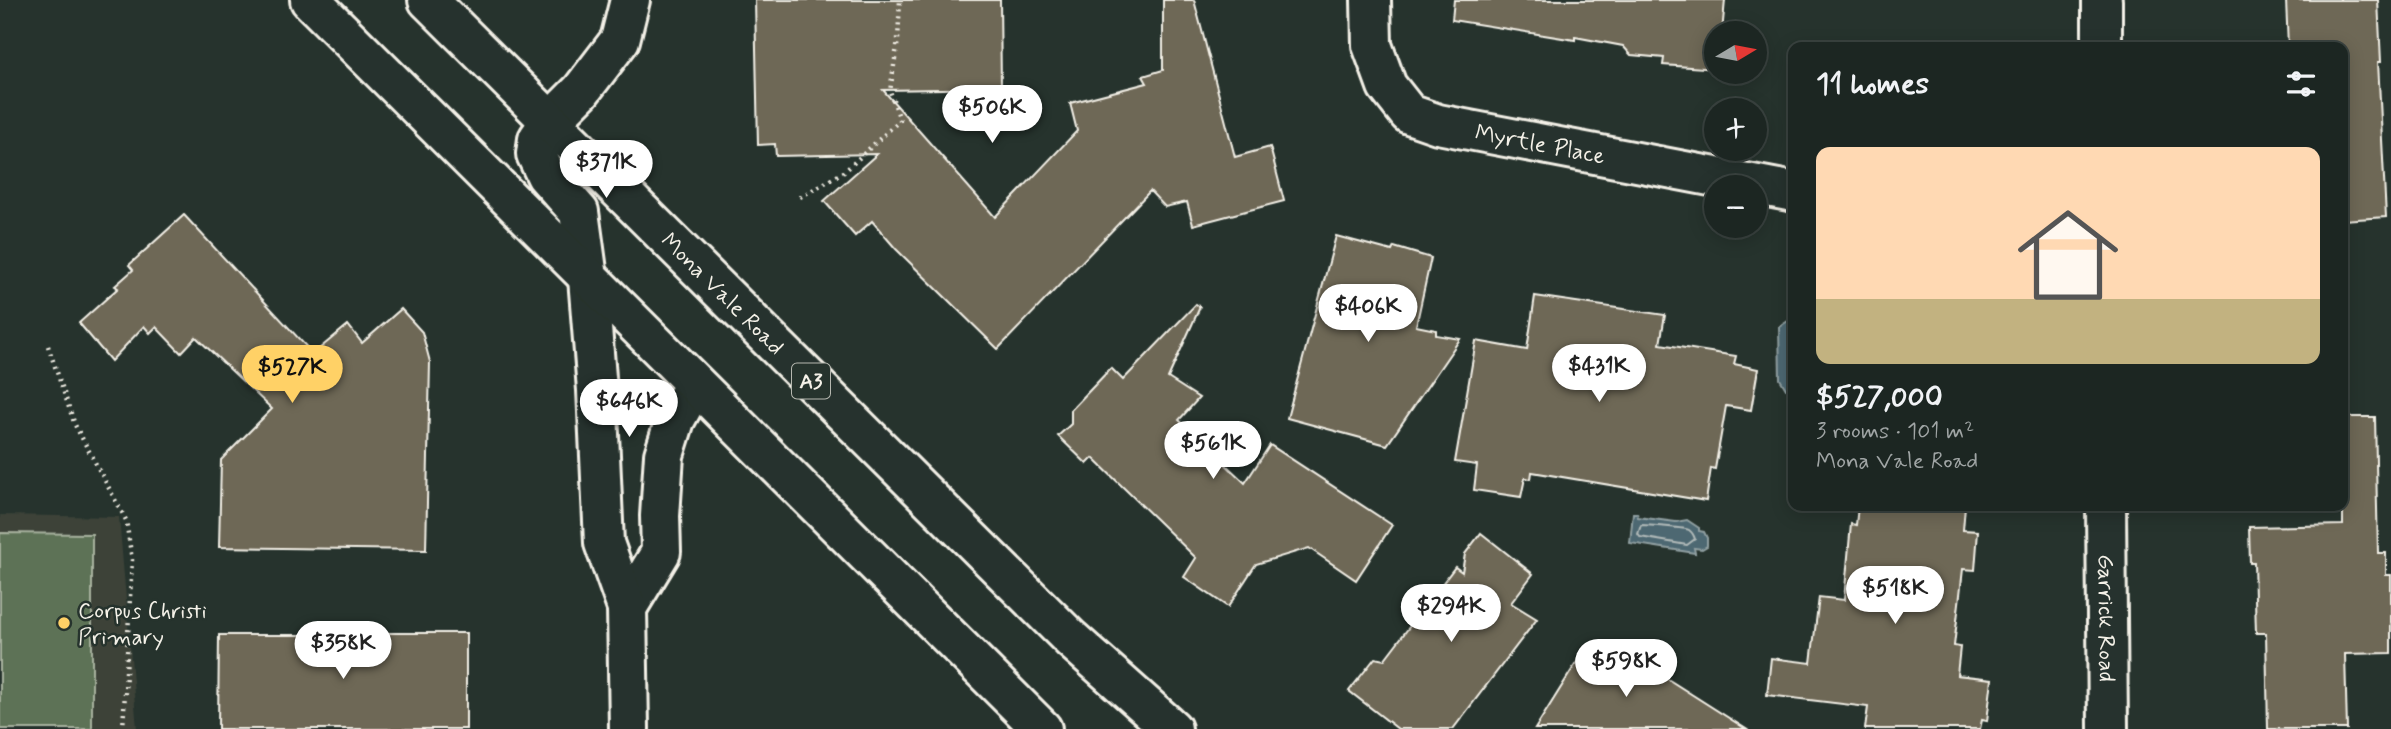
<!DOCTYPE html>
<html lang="en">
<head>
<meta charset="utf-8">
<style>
	:root { --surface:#1c2622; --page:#252e2a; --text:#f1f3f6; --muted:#a0a5a5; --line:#3a4340; --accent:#ffd166 }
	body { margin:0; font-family:Mynerve,sans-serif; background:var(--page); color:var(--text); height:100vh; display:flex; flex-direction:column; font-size:26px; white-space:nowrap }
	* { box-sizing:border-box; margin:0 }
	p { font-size:23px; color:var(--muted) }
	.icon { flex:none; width:38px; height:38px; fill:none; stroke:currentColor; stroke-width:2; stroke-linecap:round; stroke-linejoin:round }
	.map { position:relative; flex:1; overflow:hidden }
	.drawer { position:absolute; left:1788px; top:42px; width:560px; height:469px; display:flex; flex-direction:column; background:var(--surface); border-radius:14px; box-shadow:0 4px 18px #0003,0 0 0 2px var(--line) }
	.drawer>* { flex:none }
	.needle { width:46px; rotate:80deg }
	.tools { position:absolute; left:1704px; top:21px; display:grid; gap:14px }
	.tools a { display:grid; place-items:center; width:63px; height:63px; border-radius:50%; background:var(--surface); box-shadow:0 4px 18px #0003,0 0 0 2px var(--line); font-size:35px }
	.price { position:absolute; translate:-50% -60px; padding:0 16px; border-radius:24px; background:#fff; color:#222; font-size:23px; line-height:46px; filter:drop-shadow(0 2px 4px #0008) }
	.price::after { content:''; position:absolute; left:50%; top:42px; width:21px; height:16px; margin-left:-10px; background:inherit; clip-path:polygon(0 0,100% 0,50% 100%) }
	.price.on { background:var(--accent); color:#111 }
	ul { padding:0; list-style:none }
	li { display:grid; align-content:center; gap:14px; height:371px; padding:0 28px }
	li span { display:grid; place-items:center; height:217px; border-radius:14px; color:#555 }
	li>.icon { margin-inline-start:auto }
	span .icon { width:126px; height:126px; fill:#fffc; stroke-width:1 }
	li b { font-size:30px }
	h2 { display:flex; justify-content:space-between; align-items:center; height:84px; padding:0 28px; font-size:30px }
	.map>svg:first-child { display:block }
	.built { fill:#3c4339 }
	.green { fill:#5d7256; stroke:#a8b29f; stroke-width:2 }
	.water { fill:#4d6872; stroke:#909fa1; stroke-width:2 }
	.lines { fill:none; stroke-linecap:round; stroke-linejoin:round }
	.shore { stroke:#b1bab9; stroke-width:2 }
	.building { fill:#6e6756; stroke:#f4f1e8; stroke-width:2 }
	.minor-casing { stroke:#f4f1e8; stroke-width:44 }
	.trunk-casing { stroke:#f4f1e8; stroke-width:44 }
	.path { stroke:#f4f1e8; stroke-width:4.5; stroke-dasharray:2 5; stroke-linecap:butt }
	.minor { stroke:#26332d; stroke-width:38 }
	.trunk { stroke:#26332d; stroke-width:38 }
	.poi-dot { fill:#ffd166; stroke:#26332d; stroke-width:2.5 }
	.labels { text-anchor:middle; stroke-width:5; stroke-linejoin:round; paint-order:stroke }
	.shield { fill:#26332d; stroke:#b6b8b0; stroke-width:2 }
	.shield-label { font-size:21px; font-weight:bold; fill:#f4f1e8 }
	.street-label { font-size:23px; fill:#f4f1e8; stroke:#26332d }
	.poi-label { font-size:23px; fill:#f4f1e8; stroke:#26332d; text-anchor:start }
</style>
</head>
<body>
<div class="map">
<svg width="2391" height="729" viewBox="0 0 2391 729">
	<rect width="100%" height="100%" fill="#26332d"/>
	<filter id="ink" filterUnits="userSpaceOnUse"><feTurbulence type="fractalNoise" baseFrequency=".0143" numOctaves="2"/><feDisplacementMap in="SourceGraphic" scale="14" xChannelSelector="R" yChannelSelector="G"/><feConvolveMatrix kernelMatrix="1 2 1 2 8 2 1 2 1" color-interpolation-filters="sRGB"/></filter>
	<g filter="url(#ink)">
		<!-- built -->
		<path class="built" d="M 0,515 L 119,517 L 137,729 L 0,729 Z"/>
		<!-- green -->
		<path class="green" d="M 0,533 L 92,534 L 92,729 L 0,729 Z"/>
		<!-- water -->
		<g class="water">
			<path d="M 1794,317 L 1794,389 L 1786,389 L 1780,379 L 1779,327 Z"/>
			<path d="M 1633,513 L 1637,513 L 1638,517 L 1676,522 L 1687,520 L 1699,528 L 1699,531 L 1704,532 L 1707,538 L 1707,546 L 1702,549 L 1694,548 L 1695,553 L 1630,543 Z"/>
		</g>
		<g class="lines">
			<!-- shore -->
			<path class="shore" d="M 1641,525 C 1647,525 1687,528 1689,530 C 1692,532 1694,536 1695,539 L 1687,545 L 1640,537 L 1638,534 Z"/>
		</g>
		<!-- building -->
		<g class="building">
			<path d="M 755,0 L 1000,0 L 1001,88 L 883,90 L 995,217 L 1077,131 L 1070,103 L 1147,83 L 1143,76 L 1163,70 L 1163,0 L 1194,0 L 1235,157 L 1270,147 L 1284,201 L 1193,225 L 1187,202 L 1165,207 L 1150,191 L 998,349 L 896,249 L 872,221 L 855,236 L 824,201 L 877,154 L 776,156 L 775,144 L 758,145 Z"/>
			<path d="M 1454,0 L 1725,0 L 1722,33 L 1717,33 L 1717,69 L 1663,65 L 1664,58 L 1631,55 L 1623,46 L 1575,37 L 1575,40 L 1452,20 Z"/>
			<path d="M 2286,0 L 2378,0 L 2381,62 L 2378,62 L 2386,217 L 2343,220 L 2343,47 L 2288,47 Z"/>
			<path d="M 184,215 L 313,354 L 348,325 L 362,343 L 401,309 L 422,332 L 430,362 L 426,550 L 219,547 L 221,460 L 272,409 L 196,337 L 181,353 L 156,327 L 150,333 L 144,326 L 111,361 L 79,323 L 118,288 L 115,286 L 133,270 L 129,265 Z"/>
			<path d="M 1336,236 L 1392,251 L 1394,247 L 1431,258 L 1416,326 L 1436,330 L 1436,335 L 1460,339 L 1387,445 L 1287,418 Z"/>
			<path d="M 1535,296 L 1665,315 L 1660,344 L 1736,356 L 1734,364 L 1758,369 L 1751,410 L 1726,406 L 1715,469 L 1711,468 L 1706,501 L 1532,472 L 1531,479 L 1525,478 L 1521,497 L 1474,490 L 1477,465 L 1455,462 L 1476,341 L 1527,350 Z"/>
			<path d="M 1196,304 L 1200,307 L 1168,378 L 1199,398 L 1179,420 L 1245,483 L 1270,445 L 1392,525 L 1356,580 L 1309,548 L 1256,564 L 1228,607 L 1184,577 L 1196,558 L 1093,458 L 1087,464 L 1058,436 L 1071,424 L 1071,410 L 1111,368 L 1123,380 Z"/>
			<path d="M 2343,417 L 2375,417 L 2378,553 L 2386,553 L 2386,575 L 2391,575 L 2391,653 L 2345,654 L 2347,729 L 2268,729 L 2266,633 L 2256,633 L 2254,563 L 2250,563 L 2249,527 L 2343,525 Z"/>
			<path d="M 1858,506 L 1965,506 L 1963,530 L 1978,531 L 1975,570 L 1963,569 L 1954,646 L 1960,647 L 1957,675 L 1992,679 L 1987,721 L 1982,720 L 1980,729 L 1865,729 L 1868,707 L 1767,695 L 1771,658 L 1811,663 L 1819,597 L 1844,600 L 1851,524 L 1856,525 Z"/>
			<path d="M 1481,533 L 1533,574 L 1511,603 L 1537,619 L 1453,729 L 1398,729 L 1349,691 L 1375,658 L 1384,660 L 1455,567 L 1462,572 L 1465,554 Z"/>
			<path d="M 309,633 L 466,633 L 466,729 L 218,729 L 219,635 L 309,635 Z"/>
			<path d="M 1585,649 L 1591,652 L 1593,649 L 1614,662 L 1622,650 L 1746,729 L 1535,729 Z"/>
		</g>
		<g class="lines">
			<!-- minor casing -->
			<g class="minor-casing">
				<g id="minor">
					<path id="s1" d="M 1371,0 L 1372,45 L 1387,86 L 1409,114 L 1438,124 L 1794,192"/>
					<path d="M 2102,0 L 2102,47"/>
					<path id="s2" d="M 2106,506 L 2108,729"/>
					<path d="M 627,608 L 661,552 L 660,516 L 664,455 L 675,420 L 695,384"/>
					<path d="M 629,729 L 627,608 L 604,543 L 597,390 L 588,278 L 579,212 L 546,175 L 536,154 L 538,139 L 550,122 L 581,91 L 620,40 L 630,0"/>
				</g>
			</g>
			<!-- trunk casing -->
			<g class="trunk-casing">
				<g id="trunk">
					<path d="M 310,0 L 1042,729"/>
					<path id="s3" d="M 428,0 L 1071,639 L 1172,729"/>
				</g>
			</g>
			<!-- path -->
			<g class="path">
				<path d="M 800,197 L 844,172 L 900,120 L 890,91 L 898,40 L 900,0"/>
				<path d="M 48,346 L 75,425 L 126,520 L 132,560 L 123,729"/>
			</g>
			<!-- minor -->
			<use href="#minor" class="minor"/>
			<!-- trunk -->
			<use href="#trunk" class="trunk"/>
		</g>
	</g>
	<!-- markers -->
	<circle class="poi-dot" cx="64" cy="623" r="7"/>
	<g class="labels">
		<!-- shield labels -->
		<rect class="shield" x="792" y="363.5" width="38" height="35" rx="5"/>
		<g class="shield-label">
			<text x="811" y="388">A3</text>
		</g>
		<!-- street labels -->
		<g class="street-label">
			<text dy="8" stroke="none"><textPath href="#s1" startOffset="259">Myrtle Place</textPath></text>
			<text dy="8" stroke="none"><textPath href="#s3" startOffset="416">Mona Vale Road</textPath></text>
			<text dy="8" stroke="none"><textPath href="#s2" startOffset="112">Garrick Road</textPath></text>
		</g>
		<!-- poi labels -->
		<g class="poi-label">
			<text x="78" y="618">Corpus Christi<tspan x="78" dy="26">Primary</tspan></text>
		</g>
	</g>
</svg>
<div class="tools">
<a><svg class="needle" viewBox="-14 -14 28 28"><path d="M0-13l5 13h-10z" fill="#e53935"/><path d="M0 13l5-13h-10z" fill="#a0a5a5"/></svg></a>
<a>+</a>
<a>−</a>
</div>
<b class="price" style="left:992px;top:145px">$506K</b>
<b class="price" style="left:606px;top:200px">$371K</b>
<b class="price" style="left:1368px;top:344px">$406K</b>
<b class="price" style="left:1599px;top:404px">$431K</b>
<b class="price on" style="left:292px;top:405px">$527K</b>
<b class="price" style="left:629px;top:439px">$646K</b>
<b class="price" style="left:1213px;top:481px">$561K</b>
<b class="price" style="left:1895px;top:626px">$518K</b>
<b class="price" style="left:1451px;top:644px">$294K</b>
<b class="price" style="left:343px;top:681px">$358K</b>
<b class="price" style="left:1626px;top:699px">$598K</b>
<section class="drawer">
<h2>11 homes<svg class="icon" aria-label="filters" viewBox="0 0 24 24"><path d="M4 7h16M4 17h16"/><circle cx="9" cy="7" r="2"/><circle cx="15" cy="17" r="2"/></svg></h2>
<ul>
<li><span style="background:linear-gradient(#ffd9b3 70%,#c2b280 0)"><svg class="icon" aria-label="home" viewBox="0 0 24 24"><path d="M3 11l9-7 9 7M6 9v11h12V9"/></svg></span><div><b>$527,000</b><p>3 rooms · 101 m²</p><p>Mona Vale Road</p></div></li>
</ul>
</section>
</div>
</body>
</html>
